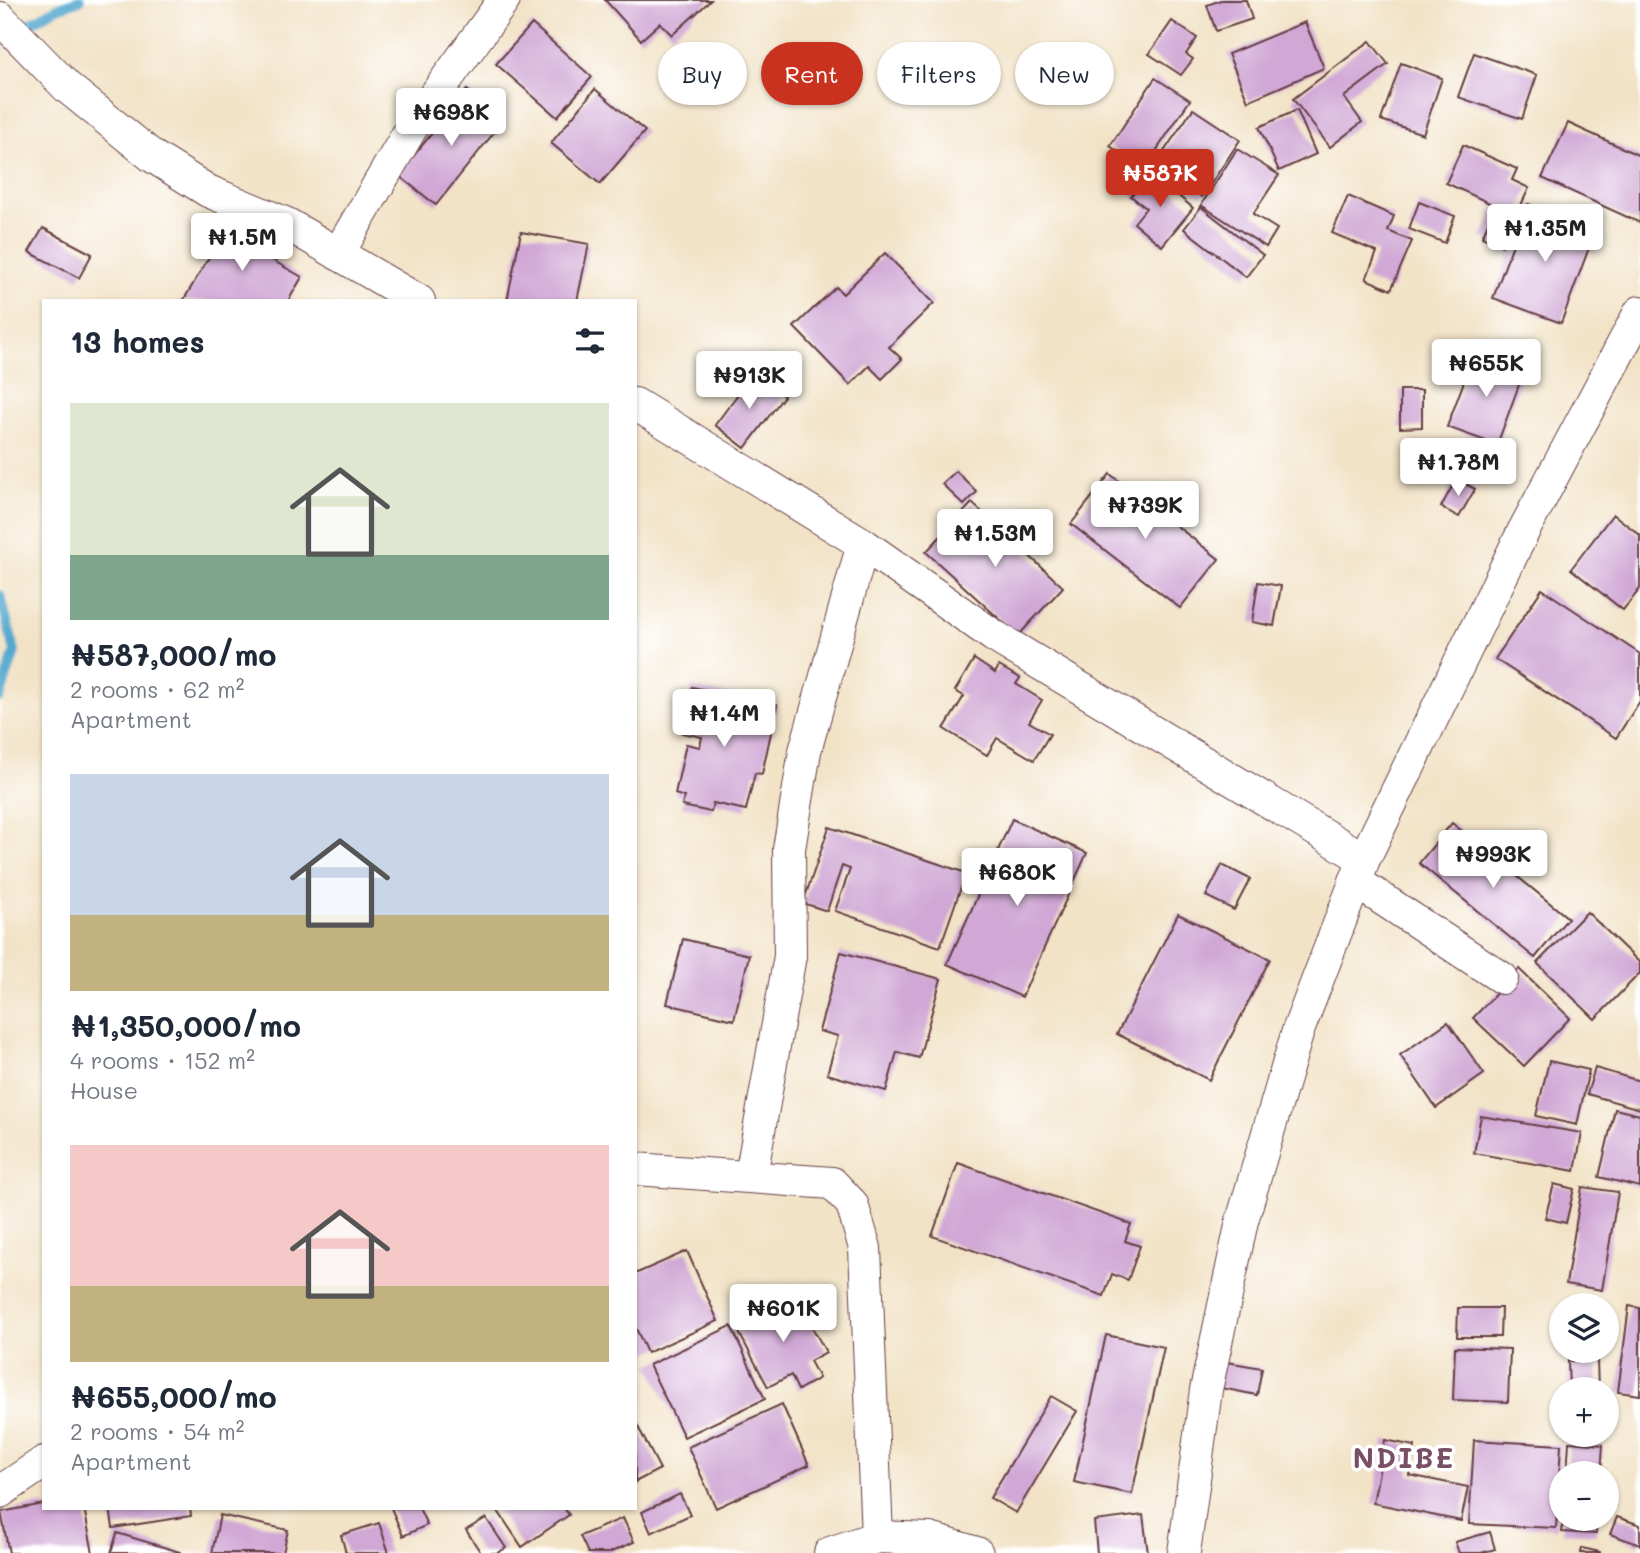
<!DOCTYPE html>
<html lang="en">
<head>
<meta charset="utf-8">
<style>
	:root { --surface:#fff; --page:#f6f6f7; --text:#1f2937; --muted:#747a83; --accent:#c8321e }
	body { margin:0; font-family:Mali,sans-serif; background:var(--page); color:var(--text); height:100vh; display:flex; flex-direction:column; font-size:26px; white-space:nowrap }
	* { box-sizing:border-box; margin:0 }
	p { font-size:23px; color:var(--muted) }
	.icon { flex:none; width:38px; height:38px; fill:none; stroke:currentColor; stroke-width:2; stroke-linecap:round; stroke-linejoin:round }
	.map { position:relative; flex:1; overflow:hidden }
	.details { position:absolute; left:42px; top:299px; width:595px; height:1211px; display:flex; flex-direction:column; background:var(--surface); border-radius:0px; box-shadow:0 2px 5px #0004 }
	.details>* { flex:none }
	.banner { position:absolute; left:658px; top:42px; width:665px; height:63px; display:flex; gap:14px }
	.fabs { position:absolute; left:1549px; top:1293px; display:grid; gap:14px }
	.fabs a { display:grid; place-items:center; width:70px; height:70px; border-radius:50%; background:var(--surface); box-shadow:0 2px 5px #0004; font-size:35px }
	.price { position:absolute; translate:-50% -60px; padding:0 16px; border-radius:7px; background:#fff; color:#222; font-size:23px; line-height:46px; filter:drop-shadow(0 2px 4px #0008) }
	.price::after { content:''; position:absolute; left:50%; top:42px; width:21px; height:16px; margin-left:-10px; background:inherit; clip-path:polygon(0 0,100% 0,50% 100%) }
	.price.selected { background:var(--accent); color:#fff }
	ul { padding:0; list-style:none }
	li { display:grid; align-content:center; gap:14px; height:371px; padding:0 28px }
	li span { display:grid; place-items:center; height:217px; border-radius:0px; color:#555 }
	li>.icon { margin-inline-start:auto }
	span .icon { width:126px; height:126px; fill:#fffc; stroke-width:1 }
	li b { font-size:30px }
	h2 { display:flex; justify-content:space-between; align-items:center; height:84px; padding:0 28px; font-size:30px }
	.chip { padding:0 24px; border-radius:32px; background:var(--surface); box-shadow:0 2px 5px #0004; font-size:24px; line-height:63px }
	.chip.selected { background:var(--accent); color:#fff }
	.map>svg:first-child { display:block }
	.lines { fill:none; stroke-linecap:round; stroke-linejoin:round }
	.stream { stroke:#53a8cf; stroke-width:10 }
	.building { fill:#d0a7d5 }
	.minor-casing { stroke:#633c42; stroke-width:34 }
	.minor { stroke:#fff; stroke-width:32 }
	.labels { text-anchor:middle; stroke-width:7; stroke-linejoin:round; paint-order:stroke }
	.district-label { font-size:28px; font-weight:bold; letter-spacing:2px; fill:#794f66; stroke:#fff }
</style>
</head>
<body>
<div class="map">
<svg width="1640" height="1553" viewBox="0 0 1640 1553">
	<rect width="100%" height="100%" fill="#fff"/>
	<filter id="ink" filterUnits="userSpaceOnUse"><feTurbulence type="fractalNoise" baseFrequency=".0143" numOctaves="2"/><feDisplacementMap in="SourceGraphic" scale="14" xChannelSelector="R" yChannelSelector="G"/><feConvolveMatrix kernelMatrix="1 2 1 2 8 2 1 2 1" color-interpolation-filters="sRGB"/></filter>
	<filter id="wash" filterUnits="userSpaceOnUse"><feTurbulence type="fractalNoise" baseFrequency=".00686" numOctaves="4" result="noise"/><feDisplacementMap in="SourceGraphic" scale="28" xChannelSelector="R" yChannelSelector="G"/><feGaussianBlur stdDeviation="1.57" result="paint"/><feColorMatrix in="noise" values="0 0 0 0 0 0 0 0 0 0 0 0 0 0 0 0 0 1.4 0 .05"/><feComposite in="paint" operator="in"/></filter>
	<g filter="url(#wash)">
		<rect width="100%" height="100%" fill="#f2e3c7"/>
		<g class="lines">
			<!-- stream -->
			<g class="stream">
				<path d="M 0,41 L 57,8 L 80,0"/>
				<path d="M 0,595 L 15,651 L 0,697"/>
			</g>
		</g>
		<g id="blocks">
			<!-- building -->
			<g class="building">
				<path d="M 605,0 L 711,0 L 672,35 L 660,23 L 641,40 Z"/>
				<path d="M 1221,0 L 1246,0 L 1252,19 L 1216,31 L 1207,5 Z"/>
				<path d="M 1172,21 L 1197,38 L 1186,54 L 1193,59 L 1181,75 L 1149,54 Z"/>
				<path d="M 1305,22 L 1324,68 L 1248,101 L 1228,54 Z"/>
				<path d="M 532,24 L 592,77 L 557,117 L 496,64 Z"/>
				<path d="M 1370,41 L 1388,64 L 1344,97 L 1362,122 L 1330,147 L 1293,99 Z"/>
				<path d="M 1474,53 L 1537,75 L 1522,119 L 1458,97 Z"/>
				<path d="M 1401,63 L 1442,78 L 1423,134 L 1381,120 Z"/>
				<path d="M 1155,78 L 1190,100 L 1144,169 L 1110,146 Z"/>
				<path d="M 595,89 L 645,131 L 600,184 L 551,143 Z"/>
				<path d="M 467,90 L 504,120 L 436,205 L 398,175 Z"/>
				<path d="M 1193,109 L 1240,140 L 1202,197 L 1154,166 Z"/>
				<path d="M 1297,110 L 1316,154 L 1279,171 L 1259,127 Z"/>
				<path d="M 1568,123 L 1640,156 L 1640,223 L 1542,178 Z"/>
				<path d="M 1463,145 L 1517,169 L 1512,180 L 1529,188 L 1502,246 L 1482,237 L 1496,206 L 1446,183 Z"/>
				<path d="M 1237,149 L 1279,175 L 1253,214 L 1277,229 L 1266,247 L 1201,205 Z"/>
				<path d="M 1150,172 L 1193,208 L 1162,246 L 1134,223 L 1146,208 L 1131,196 Z"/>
				<path d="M 1348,196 L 1394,216 L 1388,231 L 1412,241 L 1391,290 L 1366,279 L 1377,252 L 1332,233 Z"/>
				<path d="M 1419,202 L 1455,216 L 1445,243 L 1409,229 Z"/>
				<path d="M 1528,204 L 1596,229 L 1561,323 L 1493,298 Z"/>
				<path d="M 1201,207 L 1263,255 L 1246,277 L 1184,229 Z"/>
				<path d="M 230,222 L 262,241 L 256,251 L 302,277 L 288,301 L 183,301 Z"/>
				<path d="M 43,228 L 92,254 L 79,278 L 29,252 Z"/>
				<path d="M 521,232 L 589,244 L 577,301 L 507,301 Z"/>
				<path d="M 885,253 L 934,303 L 889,347 L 902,359 L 882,379 L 869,366 L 850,385 L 794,327 L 836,287 L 843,294 Z"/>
				<path d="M 1475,352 L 1524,371 L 1497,445 L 1447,427 Z"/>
				<path d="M 753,374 L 784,396 L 745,448 L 715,425 Z"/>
				<path d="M 1400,390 L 1422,390 L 1422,427 L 1400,428 Z"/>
				<path d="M 956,471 L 977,492 L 964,505 L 942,484 Z"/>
				<path d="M 1110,474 L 1219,559 L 1180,608 L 1071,524 Z"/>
				<path d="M 1456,479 L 1475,489 L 1459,517 L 1441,507 Z"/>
				<path d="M 972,503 L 1063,587 L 1018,636 L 926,552 Z"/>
				<path d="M 1613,514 L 1640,535 L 1640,589 L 1623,610 L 1571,569 Z"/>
				<path d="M 1258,582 L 1281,586 L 1274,626 L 1252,622 Z"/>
				<path d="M 1542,589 L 1640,654 L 1640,701 L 1616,738 L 1495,659 Z"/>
				<path d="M 974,659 L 995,673 L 999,666 L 1020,678 L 1016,684 L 1042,700 L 1029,722 L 1050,734 L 1034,760 L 997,738 L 987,755 L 944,729 L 964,696 L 955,691 Z"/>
				<path d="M 692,687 L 777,705 L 762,774 L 755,773 L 746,810 L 713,803 L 711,812 L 682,806 L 684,797 L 675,794 L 686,744 L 700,747 L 702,737 L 682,733 Z"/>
				<path d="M 1012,819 L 1087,853 L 1022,997 L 947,964 Z"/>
				<path d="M 1452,823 L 1568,918 L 1535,958 L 1419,863 Z"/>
				<path d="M 829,827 L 966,873 L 940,947 L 835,911 L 850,869 L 842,866 L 827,911 L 803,903 Z"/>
				<path d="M 1222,865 L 1250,879 L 1234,910 L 1206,896 Z"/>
				<path d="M 1587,912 L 1640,963 L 1640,973 L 1595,1019 L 1537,963 Z"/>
				<path d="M 1178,914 L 1270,959 L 1209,1080 L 1117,1034 Z"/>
				<path d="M 683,939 L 749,955 L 734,1020 L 667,1004 Z"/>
				<path d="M 841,952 L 941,979 L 919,1058 L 897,1052 L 886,1091 L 827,1074 L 838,1036 L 819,1031 Z"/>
				<path d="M 1519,969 L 1570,1018 L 1524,1066 L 1473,1018 Z"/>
				<path d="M 1448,1022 L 1484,1074 L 1436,1108 L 1400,1055 Z"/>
				<path d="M 1549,1061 L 1589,1070 L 1577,1125 L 1536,1116 Z"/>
				<path d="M 1595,1068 L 1640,1081 L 1640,1109 L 1587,1094 Z"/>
				<path d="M 1615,1109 L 1640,1115 L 1640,1187 L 1599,1177 Z"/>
				<path d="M 1481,1116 L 1582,1133 L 1575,1171 L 1474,1153 Z"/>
				<path d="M 958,1163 L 1131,1224 L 1125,1241 L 1140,1246 L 1128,1280 L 1112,1274 L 1104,1296 L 932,1236 Z"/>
				<path d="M 1554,1184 L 1574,1189 L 1566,1223 L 1545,1218 Z"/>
				<path d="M 1582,1187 L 1618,1192 L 1602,1290 L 1566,1284 Z"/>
				<path d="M 687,1251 L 718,1321 L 647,1353 L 635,1326 L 635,1274 Z"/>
				<path d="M 795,1296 L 826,1352 L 810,1361 L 819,1378 L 798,1390 L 791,1375 L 768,1387 L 736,1327 Z"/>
				<path d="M 1629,1306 L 1640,1308 L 1640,1395 L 1618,1392 Z"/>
				<path d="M 1458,1308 L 1501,1308 L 1500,1337 L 1457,1337 Z"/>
				<path d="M 731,1326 L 765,1399 L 684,1437 L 649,1365 Z"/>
				<path d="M 1106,1335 L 1164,1347 L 1132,1494 L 1074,1482 Z"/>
				<path d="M 1455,1347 L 1510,1349 L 1508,1402 L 1453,1400 Z"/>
				<path d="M 1597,1360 L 1598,1390 L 1569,1390 L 1568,1361 Z"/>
				<path d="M 1221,1361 L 1262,1368 L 1257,1395 L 1216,1387 Z"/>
				<path d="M 1051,1396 L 1077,1411 L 1016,1513 L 990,1498 Z"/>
				<path d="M 782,1404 L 809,1465 L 716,1508 L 688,1447 Z"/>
				<path d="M 635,1421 L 660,1469 L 635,1482 Z"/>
				<path d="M 1385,1440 L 1415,1446 L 1409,1475 L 1468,1487 L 1461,1521 L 1373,1503 Z"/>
				<path d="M 1474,1440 L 1561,1445 L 1556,1528 L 1469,1524 Z"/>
				<path d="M 1569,1442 L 1603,1445 L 1601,1474 L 1567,1474 Z"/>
				<path d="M 680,1494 L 690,1515 L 651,1533 L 642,1512 Z"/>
				<path d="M 44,1504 L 44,1508 L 84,1508 L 93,1553 L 9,1553 L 1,1512 Z"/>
				<path d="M 110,1508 L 190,1508 L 191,1516 L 113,1528 Z"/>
				<path d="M 391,1508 L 419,1508 L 427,1525 L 403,1536 Z"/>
				<path d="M 496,1508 L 564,1508 L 569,1515 L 522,1547 Z"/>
				<path d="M 220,1515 L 288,1530 L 283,1553 L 212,1553 Z"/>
				<path d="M 1143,1515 L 1148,1553 L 1097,1553 L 1094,1521 Z"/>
				<path d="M 1617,1517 L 1640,1525 L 1640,1545 L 1610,1534 Z"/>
				<path d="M 486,1518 L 506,1548 L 497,1553 L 481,1553 L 466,1530 Z"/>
				<path d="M 623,1518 L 634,1542 L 609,1553 L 588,1553 L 580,1536 Z"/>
				<path d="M 1563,1519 L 1597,1519 L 1596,1534 L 1562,1532 Z"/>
				<path d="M 379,1523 L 389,1553 L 346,1553 L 341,1535 Z"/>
				<path d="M 1490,1532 L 1495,1549 L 1481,1553 L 1459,1553 L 1455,1542 Z"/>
				<path d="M 117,1533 L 180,1552 L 180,1553 L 111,1553 Z"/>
				<path d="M 1582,1548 L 1600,1552 L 1600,1553 L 1581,1553 Z"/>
			</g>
		</g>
	</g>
	<g filter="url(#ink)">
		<use href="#blocks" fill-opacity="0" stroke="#633c42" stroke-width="2"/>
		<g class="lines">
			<!-- minor casing -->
			<g class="minor-casing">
				<g id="minor">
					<path d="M 0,18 L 67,87 L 152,156 L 208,191 L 287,224 L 419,301"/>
					<path d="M 338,254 L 412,127 L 504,0"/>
					<path d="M 635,404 L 863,544 L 994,636 L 1364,859"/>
					<path d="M 1355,881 L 1502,978"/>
					<path d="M 635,1169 L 832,1183 L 852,1204 L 865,1248 L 877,1537"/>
					<path d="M 751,1176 L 790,956 L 789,849 L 805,751 L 863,544"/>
					<path d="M 0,1492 L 44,1462"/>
					<path d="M 830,1553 L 877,1537 L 930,1539 L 977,1553"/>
					<path d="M 1184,1553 L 1206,1390 L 1242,1221 L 1298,1031 L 1364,859 L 1523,532 L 1640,312"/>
				</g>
			</g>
			<!-- minor -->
			<use href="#minor" class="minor"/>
		</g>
	</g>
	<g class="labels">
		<!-- district labels -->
		<g class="district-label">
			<text x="1404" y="1468">NDIBE</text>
		</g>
	</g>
</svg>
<div class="fabs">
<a><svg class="icon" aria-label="layers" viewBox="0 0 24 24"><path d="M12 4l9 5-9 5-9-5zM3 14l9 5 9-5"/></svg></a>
<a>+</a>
<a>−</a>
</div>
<b class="price" style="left:451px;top:148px">₦698K</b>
<b class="price selected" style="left:1160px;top:209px">₦587K</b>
<b class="price" style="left:1545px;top:264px">₦1.35M</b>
<b class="price" style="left:242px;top:273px">₦1.5M</b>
<b class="price" style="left:1486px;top:399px">₦655K</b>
<b class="price" style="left:749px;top:411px">₦913K</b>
<b class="price" style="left:1458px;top:498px">₦1.78M</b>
<b class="price" style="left:1145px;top:541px">₦739K</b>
<b class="price" style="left:995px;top:569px">₦1.53M</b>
<b class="price" style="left:724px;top:749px">₦1.4M</b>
<b class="price" style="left:1493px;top:890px">₦993K</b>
<b class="price" style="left:1017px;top:908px">₦680K</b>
<b class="price" style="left:783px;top:1344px">₦601K</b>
<div class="banner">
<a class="chip">Buy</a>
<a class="chip selected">Rent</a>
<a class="chip">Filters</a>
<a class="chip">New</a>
</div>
<section class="details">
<h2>13 homes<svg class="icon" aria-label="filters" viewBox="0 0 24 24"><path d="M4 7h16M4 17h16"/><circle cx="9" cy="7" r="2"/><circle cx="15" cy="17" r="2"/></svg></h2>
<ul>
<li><span style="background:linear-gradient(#dfe7d0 70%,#7fa58c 0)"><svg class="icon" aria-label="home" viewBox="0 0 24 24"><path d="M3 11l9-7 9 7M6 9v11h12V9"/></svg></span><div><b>₦587,000/mo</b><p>2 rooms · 62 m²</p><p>Apartment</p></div></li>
<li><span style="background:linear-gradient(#c9d6e8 65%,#c2b280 0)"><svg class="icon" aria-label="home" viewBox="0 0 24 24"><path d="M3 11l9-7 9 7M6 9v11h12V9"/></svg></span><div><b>₦1,350,000/mo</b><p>4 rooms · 152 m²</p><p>House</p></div></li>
<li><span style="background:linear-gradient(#f6c9c9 65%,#c2b280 0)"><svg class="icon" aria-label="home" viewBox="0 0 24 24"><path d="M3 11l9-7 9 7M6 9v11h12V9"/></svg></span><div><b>₦655,000/mo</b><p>2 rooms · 54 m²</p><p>Apartment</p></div></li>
</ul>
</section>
</div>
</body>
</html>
